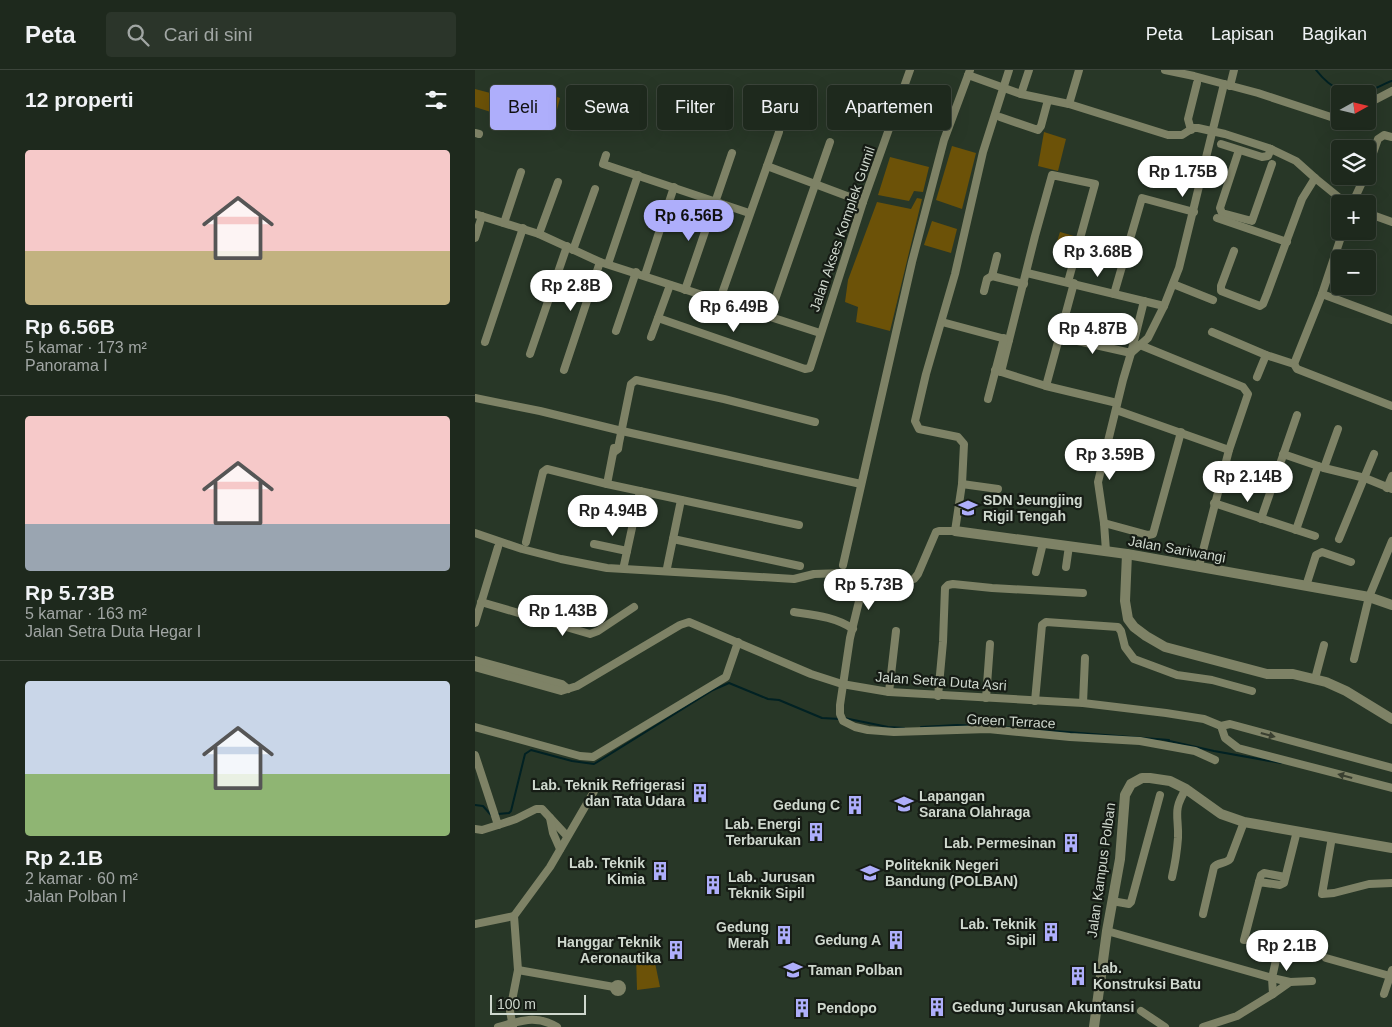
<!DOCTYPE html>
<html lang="id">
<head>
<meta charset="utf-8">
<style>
	:root { --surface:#1e291d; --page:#2b352a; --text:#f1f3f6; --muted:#a1a6a4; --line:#3c453b; --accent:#aeaefb }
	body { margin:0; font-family:Arial,sans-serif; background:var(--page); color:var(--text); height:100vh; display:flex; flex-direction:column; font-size:19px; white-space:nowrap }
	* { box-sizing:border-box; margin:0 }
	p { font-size:16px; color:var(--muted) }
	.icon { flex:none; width:28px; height:28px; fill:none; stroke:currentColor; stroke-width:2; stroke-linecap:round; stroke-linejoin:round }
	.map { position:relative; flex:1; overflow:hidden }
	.sheet { display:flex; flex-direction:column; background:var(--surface); width:475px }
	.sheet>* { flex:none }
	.guide { position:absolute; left:15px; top:15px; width:475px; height:45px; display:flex; gap:10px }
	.needle { width:32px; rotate:82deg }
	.tools { position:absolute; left:856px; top:15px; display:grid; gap:10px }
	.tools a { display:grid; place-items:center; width:45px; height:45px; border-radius:5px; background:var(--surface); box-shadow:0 5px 20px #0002,0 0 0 1px var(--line); font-size:25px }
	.scale { position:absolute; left:15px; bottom:12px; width:96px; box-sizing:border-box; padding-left:5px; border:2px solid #cfd8ce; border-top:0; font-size:14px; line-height:18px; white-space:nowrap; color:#cfd8ce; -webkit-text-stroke:4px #161c15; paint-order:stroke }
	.price { position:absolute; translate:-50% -42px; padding:0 11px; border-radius:18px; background:#fff; color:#222; font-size:16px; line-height:32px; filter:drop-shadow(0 1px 2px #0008) }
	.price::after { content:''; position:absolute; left:50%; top:30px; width:15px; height:11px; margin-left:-8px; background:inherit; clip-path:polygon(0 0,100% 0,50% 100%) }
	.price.active { background:var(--accent); color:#111 }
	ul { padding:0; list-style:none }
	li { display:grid; align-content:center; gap:10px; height:265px; padding:0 25px }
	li+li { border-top:1px solid var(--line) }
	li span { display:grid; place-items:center; height:155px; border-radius:5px; color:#555 }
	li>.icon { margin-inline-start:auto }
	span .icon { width:90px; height:90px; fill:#fffc; stroke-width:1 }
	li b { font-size:21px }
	h2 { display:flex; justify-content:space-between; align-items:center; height:60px; padding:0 25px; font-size:21px }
	.tag { padding:0 18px; border-radius:5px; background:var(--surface); box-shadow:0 5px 20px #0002,0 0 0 1px var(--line); font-size:18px; line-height:45px }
	.tag.active { background:var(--accent); color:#111 }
	header { display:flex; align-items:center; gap:30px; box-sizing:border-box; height:70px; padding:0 25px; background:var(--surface); border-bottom:1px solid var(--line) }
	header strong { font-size:24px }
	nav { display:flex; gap:28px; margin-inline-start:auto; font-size:18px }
	.search { width:350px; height:45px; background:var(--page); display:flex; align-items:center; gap:12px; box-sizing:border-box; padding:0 18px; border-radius:5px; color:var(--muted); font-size:19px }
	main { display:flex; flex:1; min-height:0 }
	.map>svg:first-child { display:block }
	.green { fill:#6c5208 }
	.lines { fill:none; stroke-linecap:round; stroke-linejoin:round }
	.stream { stroke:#012123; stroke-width:2 }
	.minor { stroke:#7e8266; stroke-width:8 }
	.tertiary { stroke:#7e8266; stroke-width:10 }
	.oneway { fill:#3a4031 }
	.labels { text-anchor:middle; stroke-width:4.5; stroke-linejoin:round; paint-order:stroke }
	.street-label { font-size:14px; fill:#cfd8ce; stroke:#161c15 }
	.poi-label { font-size:14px; font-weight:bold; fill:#cfd8ce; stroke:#161c15; text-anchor:end }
</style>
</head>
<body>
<header>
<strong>Peta</strong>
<div class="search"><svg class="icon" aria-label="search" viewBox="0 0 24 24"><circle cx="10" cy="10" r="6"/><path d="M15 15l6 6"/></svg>Cari di sini</div>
<nav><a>Peta</a><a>Lapisan</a><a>Bagikan</a></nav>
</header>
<main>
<section class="sheet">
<h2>12 properti<svg class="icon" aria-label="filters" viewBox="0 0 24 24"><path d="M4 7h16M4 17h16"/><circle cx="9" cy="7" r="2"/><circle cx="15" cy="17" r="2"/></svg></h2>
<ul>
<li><span style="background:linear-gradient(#f6c9c9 65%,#c2b280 0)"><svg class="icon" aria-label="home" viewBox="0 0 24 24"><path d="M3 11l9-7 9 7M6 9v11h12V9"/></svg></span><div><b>Rp 6.56B</b><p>5 kamar · 173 m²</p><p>Panorama I</p></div></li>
<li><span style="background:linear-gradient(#f6c9c9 70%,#9aa5b1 0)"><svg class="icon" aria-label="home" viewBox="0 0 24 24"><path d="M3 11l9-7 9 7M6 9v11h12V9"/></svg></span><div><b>Rp 5.73B</b><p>5 kamar · 163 m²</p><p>Jalan Setra Duta Hegar I</p></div></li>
<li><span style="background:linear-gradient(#c9d6e8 60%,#8fb573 0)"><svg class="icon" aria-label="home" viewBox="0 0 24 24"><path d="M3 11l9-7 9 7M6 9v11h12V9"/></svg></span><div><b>Rp 2.1B</b><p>2 kamar · 60 m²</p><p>Jalan Polban I</p></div></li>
</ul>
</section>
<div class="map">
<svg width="917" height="957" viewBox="0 0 917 957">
	<rect width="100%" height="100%" fill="#283727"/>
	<!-- green -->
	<g class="green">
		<path d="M 279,17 L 312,25 L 303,51 L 273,39 Z"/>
		<path d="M 0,19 L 23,25 L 19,43 L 0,37 Z"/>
		<path d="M 64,21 L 85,28 L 82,40 L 60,31 Z"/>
		<path d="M 569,62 L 591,69 L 583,101 L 563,96 Z"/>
		<path d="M 477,76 L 501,83 L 487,139 L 461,130 Z"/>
		<path d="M 415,87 L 454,97 L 448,122 L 439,121 L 434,131 L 403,125 Z"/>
		<path d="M 442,128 L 447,129 L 415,261 L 381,252 L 383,237 L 370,232 L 373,210 L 402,132 L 436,139 Z"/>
		<path d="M 457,151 L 482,159 L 476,183 L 449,175 Z"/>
		<path d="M 585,162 L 599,166 L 597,179 L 581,175 Z"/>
		<path d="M 178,883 L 185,917 L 162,920 L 161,885 Z"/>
	</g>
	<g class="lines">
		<!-- stream -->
		<g class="stream">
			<path d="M 841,0 C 856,19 871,27 895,20 C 903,18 910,13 917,11"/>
			<path d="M 369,648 L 413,657 L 429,658"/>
			<path d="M 446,657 L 482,655 L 511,656"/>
			<path d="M 528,657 L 694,670 L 690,670 L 739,681 L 806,693"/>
			<path d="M 0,735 L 8,736 L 16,745"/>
			<path d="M 23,744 L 34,743 L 36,741 L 50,684 L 56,680 L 97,691 L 119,694 L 238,620 L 254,613 L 293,629 L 304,630 L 347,648 L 365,649"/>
		</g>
		<!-- minor -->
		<g class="minor">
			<path d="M 690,0 L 719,6 L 783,23 L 859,48 L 865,47"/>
			<path d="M 493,5 L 546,24 L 594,34 L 693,65 L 707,65 L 718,58 L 723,58 L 750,64 L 796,79 L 821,91 L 840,108 L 872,134"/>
			<path d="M 755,16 L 759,0"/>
			<path d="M 546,24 L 554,0"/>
			<path d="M 594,34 L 604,0"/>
			<path d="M 892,34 L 917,21"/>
			<path d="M 525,47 L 563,60 L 566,56 L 573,30"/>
			<path d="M 716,60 L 713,49 L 722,13"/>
			<path d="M 0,63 L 4,64"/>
			<path d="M 746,74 L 787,87 L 793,86 L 796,79"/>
			<path d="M 764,80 L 745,138 L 747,143 L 777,151 L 797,94"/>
			<path d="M 131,85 L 128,94 L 274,143"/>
			<path d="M 292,96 L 388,132"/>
			<path d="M 892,100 L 903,69 L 909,65 L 917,67"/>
			<path d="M 877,134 L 890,106"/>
			<path d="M 892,143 L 917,152"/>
			<path d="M 0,144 L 64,164 L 125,192 L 345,263"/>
			<path d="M 742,148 L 812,172"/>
			<path d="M 29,153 L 46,102"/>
			<path d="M 64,164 L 83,112"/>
			<path d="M 0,168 L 7,146"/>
			<path d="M 98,180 L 120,119"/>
			<path d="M 759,181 L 746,216 L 746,221 L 785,236 L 788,234 L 792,224 L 827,129 L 840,108"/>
			<path d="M 133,194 L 163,105"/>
			<path d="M 552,203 L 689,236"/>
			<path d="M 170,205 L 199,117"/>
			<path d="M 517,206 L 549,214"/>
			<path d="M 698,214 L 738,230"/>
			<path d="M 210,220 L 257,83"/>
			<path d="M 509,221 L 512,209 L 517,206 L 522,186"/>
			<path d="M 639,224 L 667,128 L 719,142"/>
			<path d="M 847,224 L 917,250"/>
			<path d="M 244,232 L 304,62"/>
			<path d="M 294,247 L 355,72"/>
			<path d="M 183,248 L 330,299 L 335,298 L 388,132 L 435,0"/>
			<path d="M 467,252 L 534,270"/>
			<path d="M 141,261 L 161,202"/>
			<path d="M 737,262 L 791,285 L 819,294 L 822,299 L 917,336"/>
			<path d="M 176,267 L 195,215"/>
			<path d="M 585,267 L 656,283 L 669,231"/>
			<path d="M 10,272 L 48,158"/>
			<path d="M 665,275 L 768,317 L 773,324 L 754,380 L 724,496"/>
			<path d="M 55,284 L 92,176"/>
			<path d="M 819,294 L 847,224 L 868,161"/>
			<path d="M 89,300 L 125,192"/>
			<path d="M 520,300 L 571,316 L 642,333"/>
			<path d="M 526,302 L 560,166 L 577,105 L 620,114 L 593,212"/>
			<path d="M 782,307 L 791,285"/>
			<path d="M 571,316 L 599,213"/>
			<path d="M 0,328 L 65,341 L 147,361 L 386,414"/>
			<path d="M 513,329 L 529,268"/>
			<path d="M 641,340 L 754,380"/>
			<path d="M 139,382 L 143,379 L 144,373 L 156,314 L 161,310 L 249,329 L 340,352"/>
			<path d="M 808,384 L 849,398 L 890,408 L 917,419"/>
			<path d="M 849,398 L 863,359"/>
			<path d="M 132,414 L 139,378"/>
			<path d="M 487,414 L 523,419"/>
			<path d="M 912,418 L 917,406"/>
			<path d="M 739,433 L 840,466"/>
			<path d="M 786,449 L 822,345"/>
			<path d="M 629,453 L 673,465 L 678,464 L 706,362"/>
			<path d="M 821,460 L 843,396"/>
			<path d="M 0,463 L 47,479 L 86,489 L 132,498 L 319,509 L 339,504 L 368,503 L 432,511 L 439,509 L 443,504 L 461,462 L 464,461 L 480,461 L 487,414 L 489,374 L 483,367 L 444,359 L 440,351 L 451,304 L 480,204 L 508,82 L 534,0"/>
			<path d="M 198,469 L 325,496"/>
			<path d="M 864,469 L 899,384"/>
			<path d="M 51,472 L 68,402 L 72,399 L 132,414 L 324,455"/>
			<path d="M 119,474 L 152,481"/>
			<path d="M 631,481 L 629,453 L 623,412 L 648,310 L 656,283 L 673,268 L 689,236 L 704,198 L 749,14"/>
			<path d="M 149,495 L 165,421"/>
			<path d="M 368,495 L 437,192 L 469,70 L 495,0"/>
			<path d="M 591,497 L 594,476"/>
			<path d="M 192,498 L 206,430"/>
			<path d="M 561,502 L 568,473"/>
			<path d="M 831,516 L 841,485 L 847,482 L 876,492"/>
			<path d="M 387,519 L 375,568 L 365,635 L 365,644 L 368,651 L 380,657 L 393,660 L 419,662 L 513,659 L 595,667 L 665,671 L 720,681 L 740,690"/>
			<path d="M 6,532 L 115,564 L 123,561 L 159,537"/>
			<path d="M 319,542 C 339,545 361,547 378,559"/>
			<path d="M 0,553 L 23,477"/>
			<path d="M 879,589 L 894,527 L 917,471"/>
			<path d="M 0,590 L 87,614 L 93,619"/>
			<path d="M 0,597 L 86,621 L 102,616 L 205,555 L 214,552 L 336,604 L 367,614 L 414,622 L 608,633 L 691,643 L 729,649 L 746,656 L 755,654 L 917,698"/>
			<path d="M 840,609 L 849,575"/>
			<path d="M 414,622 L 421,561"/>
			<path d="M 463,626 L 468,572 L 470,518 L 473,515 L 478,514 L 517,518 L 608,523"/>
			<path d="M 511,628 L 515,574"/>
			<path d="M 560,631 L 567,555 L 571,552 L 643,557 L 646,561 L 650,577 L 659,589 L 702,605 L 737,610 L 777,621"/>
			<path d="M 608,633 L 610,588"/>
			<path d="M 746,656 L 750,668 L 763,678 L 917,718"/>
			<path d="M 0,657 L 105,686 L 118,687 L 251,607 L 263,572"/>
			<path d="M 0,685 L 23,755 L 41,749 L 61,739 L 67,739 L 92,766"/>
			<path d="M 75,748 L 78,763 L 85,779"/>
			<path d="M 0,759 L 7,760 L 23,755"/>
			<path d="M 857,767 L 847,824 L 859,823 L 894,814 L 917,813"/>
			<path d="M 697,807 C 700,794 702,782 703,768 C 704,746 697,741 711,719"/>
			<path d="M 784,812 L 786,805 L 789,803 L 810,807"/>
			<path d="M 637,831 L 654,834 L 656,832 L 685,725"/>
			<path d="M 728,844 L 739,797 C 743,792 751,794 755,789 L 769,752"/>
			<path d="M 0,854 L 39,846"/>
			<path d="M 632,861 L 797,908 L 798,924 L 762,946 L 728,957"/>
			<path d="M 769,870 L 784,812 L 805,815 L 809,813 L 822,761"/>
			<path d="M 851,888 L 915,906"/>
			<path d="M 43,900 L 139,917"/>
			<path d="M 815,912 L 797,908 L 805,872 L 809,869 L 842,869"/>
			<circle cx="143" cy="918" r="4"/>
			<path d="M 798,924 L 815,912 L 837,911"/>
			<path d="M 909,924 L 917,900"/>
			<path d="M 666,941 L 690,957"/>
			<path d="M 23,957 C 46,951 60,944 82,957"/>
			<path d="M 38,957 L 35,941 L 43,900 L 39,846 L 75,797 L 125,711"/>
		</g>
		<!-- tertiary -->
		<g class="tertiary">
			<path d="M 480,461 L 652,484 L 894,527 L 917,535"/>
			<path d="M 652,484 L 650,531 L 653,549 L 659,557 L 671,566 L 690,577 L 792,604 L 818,604 L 851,612 L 871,621 L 917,649"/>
			<path d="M 619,957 L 632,861 L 645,789 L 650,725 L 656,714 L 667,708 L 675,708 L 695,711 L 711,719 L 746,744 L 769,752 L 917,778"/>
		</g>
	</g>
	<!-- one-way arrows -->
	<defs><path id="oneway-solid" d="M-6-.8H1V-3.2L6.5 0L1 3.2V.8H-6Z" transform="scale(1.25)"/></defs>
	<g class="oneway">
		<use href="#oneway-solid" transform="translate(793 665) rotate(15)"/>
		<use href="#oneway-solid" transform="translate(870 706) rotate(-165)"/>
	</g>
	<!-- icons -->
	<defs>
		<g id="school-bare" transform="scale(1.5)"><path d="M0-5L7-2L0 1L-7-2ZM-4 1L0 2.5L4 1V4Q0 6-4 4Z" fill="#aeaefb" stroke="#161c15" stroke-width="2.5" paint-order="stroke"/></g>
		<g id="building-bare" transform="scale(1.5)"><path d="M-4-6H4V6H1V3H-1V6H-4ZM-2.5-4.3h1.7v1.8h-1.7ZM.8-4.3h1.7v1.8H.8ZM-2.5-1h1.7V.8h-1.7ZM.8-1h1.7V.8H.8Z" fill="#aeaefb" stroke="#161c15" stroke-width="2.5" paint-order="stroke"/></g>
		<g id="university-bare" transform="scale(1.5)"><path d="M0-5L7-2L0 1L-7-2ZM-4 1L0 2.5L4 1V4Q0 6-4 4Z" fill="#aeaefb" stroke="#161c15" stroke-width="2.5" paint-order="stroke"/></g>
	</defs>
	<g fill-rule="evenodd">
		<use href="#school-bare" x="493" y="438"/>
		<use href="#building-bare" x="225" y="723"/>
		<use href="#university-bare" x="429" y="734"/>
		<use href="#building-bare" x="380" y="735"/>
		<use href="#building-bare" x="341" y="762"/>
		<use href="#building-bare" x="596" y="773"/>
		<use href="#building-bare" x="185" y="801"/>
		<use href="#university-bare" x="395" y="803"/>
		<use href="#building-bare" x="238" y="815"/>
		<use href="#building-bare" x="576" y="862"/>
		<use href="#building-bare" x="309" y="865"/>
		<use href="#building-bare" x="421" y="870"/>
		<use href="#building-bare" x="201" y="880"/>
		<use href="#university-bare" x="318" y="900"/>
		<use href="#building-bare" x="603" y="906"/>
		<use href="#building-bare" x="462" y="937"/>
		<use href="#building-bare" x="327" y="938"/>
	</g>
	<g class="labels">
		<!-- street labels -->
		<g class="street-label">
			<text transform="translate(367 159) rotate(-71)" y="5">Jalan Akses Komplek Gumil</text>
			<text transform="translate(702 479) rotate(10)" y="5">Jalan Sariwangi</text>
			<text transform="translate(466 611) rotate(4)" y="5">Jalan Setra Duta Asri</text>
			<text transform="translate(536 651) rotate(3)" y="5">Green Terrace</text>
			<text transform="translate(626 800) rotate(-82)" y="5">Jalan Kampus Polban</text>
		</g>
		<!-- poi labels -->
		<g class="poi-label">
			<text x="508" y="435" text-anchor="start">SDN Jeungjing<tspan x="508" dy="16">Rigil Tengah</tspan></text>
			<text x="210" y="720">Lab. Teknik Refrigerasi<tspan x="210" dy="16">dan Tata Udara</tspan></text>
			<text x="444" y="731" text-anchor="start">Lapangan<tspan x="444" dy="16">Sarana Olahraga</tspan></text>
			<text x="365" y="740">Gedung C</text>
			<text x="326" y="759">Lab. Energi<tspan x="326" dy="16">Terbarukan</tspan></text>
			<text x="581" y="778">Lab. Permesinan</text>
			<text x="170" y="798">Lab. Teknik<tspan x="170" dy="16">Kimia</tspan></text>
			<text x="410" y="800" text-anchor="start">Politeknik Negeri<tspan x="410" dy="16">Bandung (POLBAN)</tspan></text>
			<text x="253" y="812" text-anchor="start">Lab. Jurusan<tspan x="253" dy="16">Teknik Sipil</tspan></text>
			<text x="561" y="859">Lab. Teknik<tspan x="561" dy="16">Sipil</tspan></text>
			<text x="294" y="862">Gedung<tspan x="294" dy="16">Merah</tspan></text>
			<text x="406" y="875">Gedung A</text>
			<text x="186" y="877">Hanggar Teknik<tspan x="186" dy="16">Aeronautika</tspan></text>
			<text x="618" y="903" text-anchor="start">Lab.<tspan x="618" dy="16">Konstruksi Batu</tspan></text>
			<text x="333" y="905" text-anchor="start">Taman Polban</text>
			<text x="477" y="942" text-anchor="start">Gedung Jurusan Akuntansi</text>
			<text x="342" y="943" text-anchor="start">Pendopo</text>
		</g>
	</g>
</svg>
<div class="tools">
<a><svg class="needle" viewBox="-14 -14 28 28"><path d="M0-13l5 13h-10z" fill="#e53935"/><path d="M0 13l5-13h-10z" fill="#a1a6a4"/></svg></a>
<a><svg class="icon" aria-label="layers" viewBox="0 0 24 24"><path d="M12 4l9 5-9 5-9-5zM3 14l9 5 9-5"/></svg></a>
<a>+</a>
<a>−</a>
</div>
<div class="scale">100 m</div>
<b class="price" style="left:708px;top:128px">Rp 1.75B</b>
<b class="price active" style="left:214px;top:172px">Rp 6.56B</b>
<b class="price" style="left:623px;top:208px">Rp 3.68B</b>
<b class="price" style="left:96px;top:242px">Rp 2.8B</b>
<b class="price" style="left:259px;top:263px">Rp 6.49B</b>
<b class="price" style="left:618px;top:285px">Rp 4.87B</b>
<b class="price" style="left:635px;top:411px">Rp 3.59B</b>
<b class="price" style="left:773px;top:433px">Rp 2.14B</b>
<b class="price" style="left:138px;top:467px">Rp 4.94B</b>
<b class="price" style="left:394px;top:541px">Rp 5.73B</b>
<b class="price" style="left:88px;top:567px">Rp 1.43B</b>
<b class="price" style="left:812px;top:902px">Rp 2.1B</b>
<div class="guide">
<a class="tag active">Beli</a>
<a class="tag">Sewa</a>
<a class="tag">Filter</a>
<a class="tag">Baru</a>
<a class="tag">Apartemen</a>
</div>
</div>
</main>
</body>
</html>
